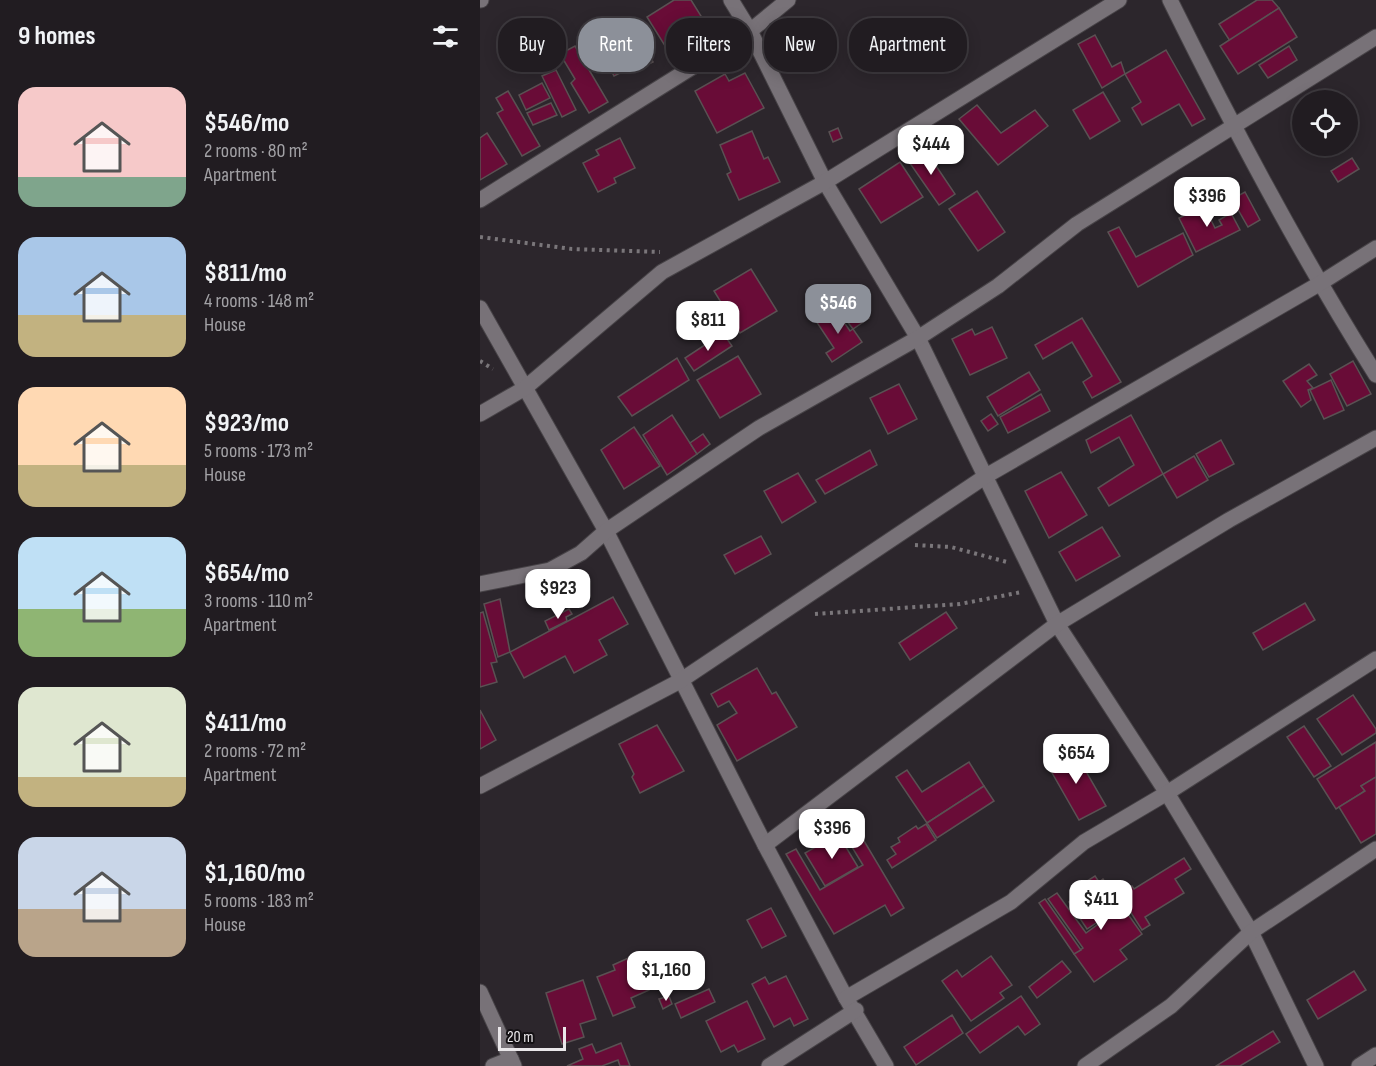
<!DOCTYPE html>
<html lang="en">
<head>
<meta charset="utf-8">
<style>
	:root { --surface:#211c21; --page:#29252a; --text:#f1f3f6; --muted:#a2a1a5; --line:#3e3a3f; --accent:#8c9099 }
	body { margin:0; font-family:"Sofia Sans Condensed",sans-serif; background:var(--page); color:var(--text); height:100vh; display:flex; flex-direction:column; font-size:22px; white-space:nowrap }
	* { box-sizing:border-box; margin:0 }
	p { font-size:20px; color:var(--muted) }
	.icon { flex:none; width:33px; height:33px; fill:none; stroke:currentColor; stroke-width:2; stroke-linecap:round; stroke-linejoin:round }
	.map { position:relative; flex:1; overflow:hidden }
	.side { display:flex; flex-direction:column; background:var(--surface); width:480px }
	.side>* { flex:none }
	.top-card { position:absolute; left:18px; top:18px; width:570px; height:54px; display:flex; gap:12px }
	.buttons { position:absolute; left:812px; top:90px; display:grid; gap:12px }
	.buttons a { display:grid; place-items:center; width:66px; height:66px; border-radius:50%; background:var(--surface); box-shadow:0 3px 15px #0003,0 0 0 2px var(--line); font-size:30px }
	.scale { position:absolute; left:18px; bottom:15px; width:68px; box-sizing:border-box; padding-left:6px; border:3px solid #eae7ea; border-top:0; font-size:16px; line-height:21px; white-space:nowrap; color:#eae7ea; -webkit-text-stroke:4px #131013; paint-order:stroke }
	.price { position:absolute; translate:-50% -51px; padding:0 14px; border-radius:12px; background:#fff; color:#222; font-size:20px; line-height:39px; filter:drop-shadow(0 2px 3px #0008) }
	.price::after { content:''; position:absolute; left:50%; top:36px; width:18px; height:14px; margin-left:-9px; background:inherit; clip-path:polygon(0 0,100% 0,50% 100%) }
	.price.on { background:var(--accent); color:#fff }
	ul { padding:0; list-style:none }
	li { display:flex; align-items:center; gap:18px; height:150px; padding:0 18px }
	li span { display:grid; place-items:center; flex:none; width:168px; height:120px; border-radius:18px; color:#555 }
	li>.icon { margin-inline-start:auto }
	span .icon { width:72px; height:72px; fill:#fffc; stroke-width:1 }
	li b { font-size:26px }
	h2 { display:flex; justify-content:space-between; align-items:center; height:72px; padding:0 18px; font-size:26px }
	.tag { padding:0 21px; border-radius:24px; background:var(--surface); box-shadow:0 3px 15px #0003,0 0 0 2px var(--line); font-size:21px; line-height:54px }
	.tag.on { background:var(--accent); color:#fff }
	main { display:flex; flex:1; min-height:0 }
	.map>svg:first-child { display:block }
	.building { fill:#690c37; stroke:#5a5153; stroke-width:1.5 }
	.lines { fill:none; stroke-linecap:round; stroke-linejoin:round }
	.minor-casing { stroke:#474347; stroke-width:17 }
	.path { stroke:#7a767a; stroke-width:4; stroke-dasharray:3 4.5; stroke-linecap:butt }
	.minor { stroke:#787278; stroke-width:15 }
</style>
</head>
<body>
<main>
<section class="side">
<h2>9 homes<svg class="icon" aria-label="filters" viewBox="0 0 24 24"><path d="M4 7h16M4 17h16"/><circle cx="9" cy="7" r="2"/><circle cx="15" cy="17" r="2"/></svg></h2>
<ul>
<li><span style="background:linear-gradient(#f6c9c9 75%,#7fa58c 0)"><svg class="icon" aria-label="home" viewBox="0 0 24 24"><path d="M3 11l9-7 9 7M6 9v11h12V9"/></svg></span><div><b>$546/mo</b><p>2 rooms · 80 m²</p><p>Apartment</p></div></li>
<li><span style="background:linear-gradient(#a9c7e8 65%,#c2b280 0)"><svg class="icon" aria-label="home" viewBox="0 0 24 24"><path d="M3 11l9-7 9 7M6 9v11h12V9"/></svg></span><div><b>$811/mo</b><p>4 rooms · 148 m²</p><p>House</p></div></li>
<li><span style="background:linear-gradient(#ffd9b3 65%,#c2b280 0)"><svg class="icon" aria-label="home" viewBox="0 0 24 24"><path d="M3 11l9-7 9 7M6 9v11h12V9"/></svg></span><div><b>$923/mo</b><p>5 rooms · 173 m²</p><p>House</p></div></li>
<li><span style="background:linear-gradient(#bfe0f5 60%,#8fb573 0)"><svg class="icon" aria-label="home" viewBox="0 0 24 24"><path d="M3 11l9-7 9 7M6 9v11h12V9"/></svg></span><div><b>$654/mo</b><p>3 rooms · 110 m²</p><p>Apartment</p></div></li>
<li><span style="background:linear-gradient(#dfe7d0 75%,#c2b280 0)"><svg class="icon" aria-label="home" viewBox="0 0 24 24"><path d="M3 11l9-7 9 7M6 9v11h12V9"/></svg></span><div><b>$411/mo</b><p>2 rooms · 72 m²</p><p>Apartment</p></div></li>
<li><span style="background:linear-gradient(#c9d6e8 60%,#b9a48a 0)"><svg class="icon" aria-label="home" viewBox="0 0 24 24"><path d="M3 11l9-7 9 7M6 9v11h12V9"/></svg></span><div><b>$1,160/mo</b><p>5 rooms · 183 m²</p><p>House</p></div></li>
</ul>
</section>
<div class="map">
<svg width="896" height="1066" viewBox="0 0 896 1066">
	<rect width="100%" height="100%" fill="#2c262c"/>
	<!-- building -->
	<g class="building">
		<path d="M 194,0 L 211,0 L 226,24 L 187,49 L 167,17 Z"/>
		<path d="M 777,0 L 792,0 L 799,8 L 750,41 L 739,24 Z"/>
		<path d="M 799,8 L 817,37 L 758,74 L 740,46 Z"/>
		<path d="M 155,27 L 173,62 L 157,70 L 154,66 L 134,76 L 122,53 L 144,41 L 140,34 Z"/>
		<path d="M 615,35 L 632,67 L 641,62 L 645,74 L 622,88 L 598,44 Z"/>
		<path d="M 95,46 L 128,102 L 109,113 L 91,83 L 95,79 L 80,54 Z"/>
		<path d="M 809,46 L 817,60 L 788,78 L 779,65 Z"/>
		<path d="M 686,50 L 725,119 L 712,126 L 699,104 L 662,125 L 652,108 L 661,102 L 645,74 Z"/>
		<path d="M 76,70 L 96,110 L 82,117 L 62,76 Z"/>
		<path d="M 265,73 L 284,108 L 237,133 L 215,91 L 245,74 L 249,81 Z"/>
		<path d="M 62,83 L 70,98 L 46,110 L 39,95 Z"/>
		<path d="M 28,91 L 60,146 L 42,156 L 17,113 L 23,110 L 16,98 Z"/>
		<path d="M 623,92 L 640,121 L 610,139 L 593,110 Z"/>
		<path d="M 71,103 L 77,115 L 53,125 L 47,113 Z"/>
		<path d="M 497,105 L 521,133 L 555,110 L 568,126 L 518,165 L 479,119 Z"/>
		<path d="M 358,128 L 362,138 L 353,142 L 349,132 Z"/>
		<path d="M 272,131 L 284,159 L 288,157 L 300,182 L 259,200 L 247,174 L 251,172 L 240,145 Z"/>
		<path d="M 7,133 L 27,164 L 0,180 L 0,138 Z"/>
		<path d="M 140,138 L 155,168 L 134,178 L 136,183 L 118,192 L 103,163 L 119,155 L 116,150 Z"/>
		<path d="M 444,148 L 475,194 L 459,205 L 427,159 Z"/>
		<path d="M 872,158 L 879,169 L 858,182 L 851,171 Z"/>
		<path d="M 420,162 L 443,197 L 401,223 L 379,189 Z"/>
		<path d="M 497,191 L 525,232 L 498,251 L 469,209 Z"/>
		<path d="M 765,192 L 780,220 L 768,227 L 752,199 Z"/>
		<path d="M 724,206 L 735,228 L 742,225 L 739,220 L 751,213 L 760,230 L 716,252 L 699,218 Z"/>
		<path d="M 639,227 L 656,257 L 703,233 L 713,255 L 658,287 L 628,232 Z"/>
		<path d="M 271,269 L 297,311 L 260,333 L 234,291 Z"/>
		<path d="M 371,292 L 389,318 L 373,329 L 354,304 Z"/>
		<path d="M 355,309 L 370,331 L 373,329 L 382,342 L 352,362 L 346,353 L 354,348 L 336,321 Z"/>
		<path d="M 602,318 L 641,382 L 612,398 L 603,382 L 612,376 L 592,342 L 563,359 L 555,345 Z"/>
		<path d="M 512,327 L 527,358 L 490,375 L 472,339 L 492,329 L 495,335 Z"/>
		<path d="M 243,333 L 252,346 L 214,371 L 205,358 Z"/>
		<path d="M 258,356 L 281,394 L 240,418 L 217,380 Z"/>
		<path d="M 197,358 L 209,380 L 152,416 L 138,397 Z"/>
		<path d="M 873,361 L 891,394 L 867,406 L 850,374 Z"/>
		<path d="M 829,364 L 837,375 L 827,381 L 833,388 L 828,390 L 831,400 L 821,407 L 803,381 Z"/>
		<path d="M 549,372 L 560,390 L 518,416 L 507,397 Z"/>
		<path d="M 851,380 L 864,410 L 844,419 L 830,390 Z"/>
		<path d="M 419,384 L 437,419 L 408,434 L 390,398 Z"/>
		<path d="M 561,394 L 570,411 L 528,433 L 520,417 Z"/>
		<path d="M 511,414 L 518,424 L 508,431 L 501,421 Z"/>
		<path d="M 192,415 L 217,454 L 187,475 L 163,435 Z"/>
		<path d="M 651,415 L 683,474 L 629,506 L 618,488 L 654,465 L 639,437 L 611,453 L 606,440 Z"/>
		<path d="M 154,427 L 180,466 L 144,489 L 121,450 Z"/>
		<path d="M 223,434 L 230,444 L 217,454 L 210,443 Z"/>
		<path d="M 741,440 L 754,464 L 729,477 L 716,454 Z"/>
		<path d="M 390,450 L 397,465 L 345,494 L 336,480 Z"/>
		<path d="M 714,456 L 728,480 L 697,498 L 683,474 Z"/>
		<path d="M 581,472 L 607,515 L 569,538 L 545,491 Z"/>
		<path d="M 318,473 L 336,502 L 302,523 L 284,491 Z"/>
		<path d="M 622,527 L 640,556 L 596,581 L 579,552 Z"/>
		<path d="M 281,536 L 291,554 L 255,574 L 244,555 Z"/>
		<path d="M 133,597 L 148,624 L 119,640 L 127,655 L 94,673 L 85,656 L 44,678 L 30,652 Z"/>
		<path d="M 20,599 L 30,652 L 18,657 L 4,604 Z"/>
		<path d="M 825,603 L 835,620 L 783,650 L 773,633 Z"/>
		<path d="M 89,609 L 92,614 L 86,617 L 87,621 L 69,630 L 65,621 Z"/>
		<path d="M 3,612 L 17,662 L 11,663 L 17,682 L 0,687 L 0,613 Z"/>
		<path d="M 466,612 L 477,628 L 430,660 L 419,643 Z"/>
		<path d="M 277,668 L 292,694 L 296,692 L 317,727 L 257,761 L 237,725 L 257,713 L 249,701 L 238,707 L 231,694 Z"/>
		<path d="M 873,695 L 896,729 L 896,733 L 862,755 L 837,719 Z"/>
		<path d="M 0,710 L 16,740 L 0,749 Z"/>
		<path d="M 177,725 L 204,771 L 160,793 L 152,777 L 154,774 L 139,744 Z"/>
		<path d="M 824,726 L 851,766 L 834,777 L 807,737 Z"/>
		<path d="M 896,742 L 896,777 L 881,786 L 885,791 L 856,809 L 837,779 Z"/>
		<path d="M 593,749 L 626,806 L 599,820 L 567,764 Z"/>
		<path d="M 489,762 L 504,786 L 447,823 L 416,777 L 427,770 L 442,792 Z"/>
		<path d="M 896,777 L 896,834 L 881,843 L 859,807 L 885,791 L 881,786 Z"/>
		<path d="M 504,786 L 514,801 L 457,838 L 447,823 Z"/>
		<path d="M 368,814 L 424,908 L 411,916 L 405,905 L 354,934 L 306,854 L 316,849 L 340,890 L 383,865 L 356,821 Z"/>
		<path d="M 446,824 L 456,840 L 412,868 L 407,860 L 416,854 L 411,847 L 420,842 L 418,838 L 436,826 L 438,829 Z"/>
		<path d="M 358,834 L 378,867 L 345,886 L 325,853 Z"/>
		<path d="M 704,858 L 711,869 L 695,879 L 704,893 L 665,917 L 670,925 L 662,930 L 639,894 L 652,886 L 654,889 Z"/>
		<path d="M 615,876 L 619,882 L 623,879 L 662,934 L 640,950 L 647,959 L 614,982 L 594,954 L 603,948 L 568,899 L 577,893 L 606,933 L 628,917 L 604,883 Z"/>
		<path d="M 606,890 L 625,917 L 607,929 L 589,902 Z"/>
		<path d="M 565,899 L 601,950 L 594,954 L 559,903 Z"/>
		<path d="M 291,908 L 306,936 L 282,948 L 267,920 Z"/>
		<path d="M 155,955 L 169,990 L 151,998 L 155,1007 L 133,1016 L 117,977 L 135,970 L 133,965 Z"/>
		<path d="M 511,956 L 532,985 L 520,993 L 524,998 L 491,1021 L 462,981 L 477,970 L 482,977 Z"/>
		<path d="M 582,961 L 591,972 L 557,998 L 549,987 Z"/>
		<path d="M 874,971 L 886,990 L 838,1019 L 827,1000 Z"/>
		<path d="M 306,976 L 328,1019 L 314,1026 L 310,1018 L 294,1027 L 272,984 L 285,977 L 289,984 Z"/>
		<path d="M 103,980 L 116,1019 L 100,1024 L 104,1037 L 82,1044 L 66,993 Z"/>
		<path d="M 229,989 L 235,1002 L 201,1018 L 195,1004 Z"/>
		<path d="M 189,996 L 192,1004 L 183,1009 L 179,999 Z"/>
		<path d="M 541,996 L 560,1024 L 545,1035 L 538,1026 L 500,1053 L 486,1034 Z"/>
		<path d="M 267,1001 L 285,1039 L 258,1052 L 254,1045 L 241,1052 L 226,1021 Z"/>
		<path d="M 472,1015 L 483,1033 L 436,1065 L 424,1047 Z"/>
		<path d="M 793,1031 L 800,1042 L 760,1066 L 736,1066 Z"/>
		<path d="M 141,1043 L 150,1066 L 140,1066 L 138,1060 L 122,1066 L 87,1066 L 103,1059 L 99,1049 L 112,1044 L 116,1053 Z"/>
	</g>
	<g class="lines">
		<!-- minor casing -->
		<g class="minor-casing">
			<g id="minor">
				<path d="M 0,0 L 1,0"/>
				<path d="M 251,0 L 270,31 L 345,182 L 438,338 L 577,624 L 687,793 L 771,932 L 836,1066"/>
				<path d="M 690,0 C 753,128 820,254 896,375"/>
				<path d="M 0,200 L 270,31 L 308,0"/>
				<path d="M 0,308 L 126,531 L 285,845 L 366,998 L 406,1066"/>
				<path d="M 0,414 L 45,388 L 182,272 L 345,182 L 639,0"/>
				<path d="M 0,584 L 70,570 L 101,553 L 126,531 L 279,428 L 438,338 L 518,286 L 597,224 L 896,37"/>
				<path d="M 0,786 L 200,681 L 506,476 L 839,284 L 896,248"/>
				<path d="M 285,845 L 577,624 L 749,520 L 896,438"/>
				<path d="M 0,992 L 34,1066"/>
				<path d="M 366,998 L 531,902 L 604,842 L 687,793 L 896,659"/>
				<path d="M 13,1066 L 31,1059"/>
				<path d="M 289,1066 L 376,1010"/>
				<path d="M 605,1066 L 691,1006 L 771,932 L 896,849"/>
				<path d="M 879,1066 L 896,1055"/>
			</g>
		</g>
		<!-- path -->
		<g class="path">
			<path d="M 0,237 L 92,249 L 180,252"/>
			<path d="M 0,361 L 13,369"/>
			<path d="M 435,545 L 471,547 L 527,562"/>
			<path d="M 335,614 L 480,604 L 542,592"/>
		</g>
		<!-- minor -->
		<use href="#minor" class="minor"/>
	</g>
</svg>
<div class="buttons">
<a><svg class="icon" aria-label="locate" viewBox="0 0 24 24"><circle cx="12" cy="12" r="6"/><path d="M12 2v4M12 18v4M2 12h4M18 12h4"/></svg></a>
</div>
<div class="scale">20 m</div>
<b class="price" style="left:451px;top:176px">$444</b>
<b class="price" style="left:727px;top:228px">$396</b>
<b class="price on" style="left:358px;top:335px">$546</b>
<b class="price" style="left:228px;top:352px">$811</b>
<b class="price" style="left:78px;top:620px">$923</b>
<b class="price" style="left:596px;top:785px">$654</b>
<b class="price" style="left:352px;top:860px">$396</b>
<b class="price" style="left:621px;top:931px">$411</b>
<b class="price" style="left:186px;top:1002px">$1,160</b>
<div class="top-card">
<a class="tag">Buy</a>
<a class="tag on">Rent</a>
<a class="tag">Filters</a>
<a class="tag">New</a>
<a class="tag">Apartment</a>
</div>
</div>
</main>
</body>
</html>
